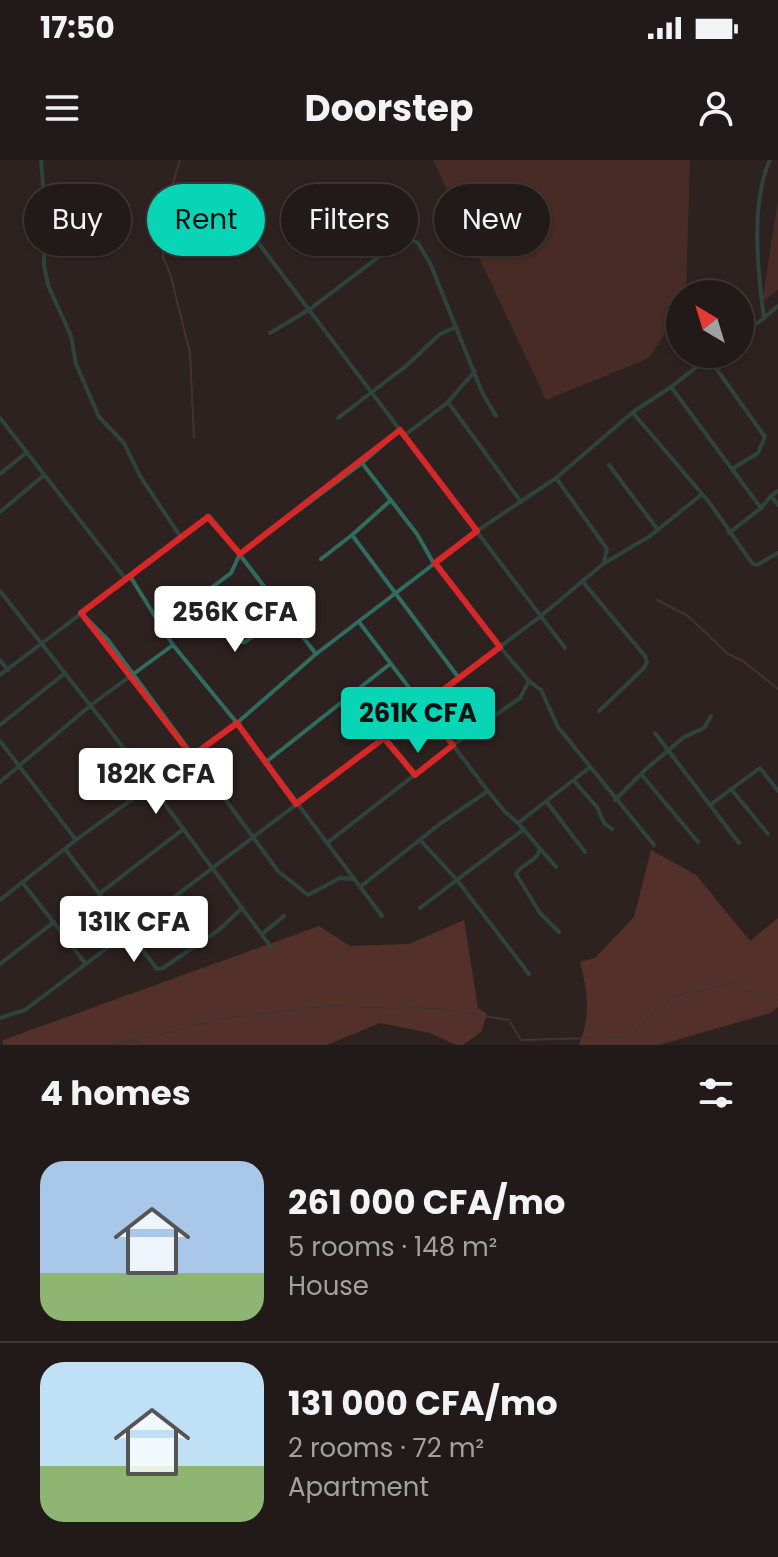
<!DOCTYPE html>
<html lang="en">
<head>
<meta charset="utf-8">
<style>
	:root { --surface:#221a18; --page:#2a2321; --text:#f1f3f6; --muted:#a2a1a2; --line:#3f3837; --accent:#07d5b6 }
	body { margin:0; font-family:Poppins,sans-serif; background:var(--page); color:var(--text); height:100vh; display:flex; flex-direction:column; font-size:30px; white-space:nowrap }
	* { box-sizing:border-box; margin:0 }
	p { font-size:26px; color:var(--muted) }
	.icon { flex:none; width:44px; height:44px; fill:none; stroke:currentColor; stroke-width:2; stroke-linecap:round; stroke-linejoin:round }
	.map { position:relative; height:885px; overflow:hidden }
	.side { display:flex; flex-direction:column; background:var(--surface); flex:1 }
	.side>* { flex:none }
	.guide { position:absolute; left:24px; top:24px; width:730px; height:72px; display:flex; gap:16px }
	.needle { width:52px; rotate:322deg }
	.tools { position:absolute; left:666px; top:120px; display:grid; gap:16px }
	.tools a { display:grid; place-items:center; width:88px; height:88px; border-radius:50%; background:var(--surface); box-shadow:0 2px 6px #0004,0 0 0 2px var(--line); font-size:40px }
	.price { position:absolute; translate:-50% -68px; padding:0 18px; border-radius:8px; background:#fff; color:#222; font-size:26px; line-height:52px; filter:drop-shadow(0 2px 4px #0008) }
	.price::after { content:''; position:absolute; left:50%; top:48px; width:24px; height:18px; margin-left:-12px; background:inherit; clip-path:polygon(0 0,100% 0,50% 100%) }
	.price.on { background:var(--accent); color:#111 }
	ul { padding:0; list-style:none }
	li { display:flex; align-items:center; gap:24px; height:200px; padding:0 40px }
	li+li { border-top:2px solid var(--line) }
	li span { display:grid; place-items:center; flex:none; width:224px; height:160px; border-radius:24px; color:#555 }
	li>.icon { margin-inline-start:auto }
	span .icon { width:96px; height:96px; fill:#fffc; stroke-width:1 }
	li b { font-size:34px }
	h2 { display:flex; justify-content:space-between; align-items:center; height:96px; padding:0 40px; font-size:34px }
	.chip { padding:0 28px; border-radius:36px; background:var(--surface); box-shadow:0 2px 6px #0004,0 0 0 2px var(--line); font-size:28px; line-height:72px }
	.chip.on { background:var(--accent); color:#111 }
	.status { display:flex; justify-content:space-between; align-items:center; height:56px; padding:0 40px; background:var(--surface); direction:ltr }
	.status svg { height:22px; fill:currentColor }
	header { display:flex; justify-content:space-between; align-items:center; height:104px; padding:0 40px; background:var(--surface); font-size:36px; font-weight:700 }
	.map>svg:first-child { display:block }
	.green { fill:#673529 }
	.forest { fill:#804335 }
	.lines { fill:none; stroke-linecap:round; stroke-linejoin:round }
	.stream { stroke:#634543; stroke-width:2 }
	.street { stroke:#306c5f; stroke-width:4 }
	.marked { fill:none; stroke:#d62828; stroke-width:6; stroke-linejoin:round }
</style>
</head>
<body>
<div class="status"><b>17:50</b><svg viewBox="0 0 49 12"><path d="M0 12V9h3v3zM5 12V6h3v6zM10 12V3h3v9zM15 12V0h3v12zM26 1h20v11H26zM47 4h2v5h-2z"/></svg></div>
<header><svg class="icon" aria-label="menu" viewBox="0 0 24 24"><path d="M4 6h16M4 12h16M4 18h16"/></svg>Doorstep<svg class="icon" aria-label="person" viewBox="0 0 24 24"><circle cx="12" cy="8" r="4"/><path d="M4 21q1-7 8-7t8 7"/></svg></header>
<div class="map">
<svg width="778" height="885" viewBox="0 0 778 885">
	<rect width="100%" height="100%" fill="#2d2220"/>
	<!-- green -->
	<g class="green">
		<path d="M 433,0 L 690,0 L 686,134 L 680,134 L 680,150 L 649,198 L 546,240 Z"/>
		<path d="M 778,40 L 778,130 L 762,142 Z"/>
	</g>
	<!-- forest -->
	<g class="forest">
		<path d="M 651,690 L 696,715 L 750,781 L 778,758 L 778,847 L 770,853 L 659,885 L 579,885 C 591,853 588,835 580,802 L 595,798 L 634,757 Z"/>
		<path d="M 464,760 L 478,848 L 487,854 L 481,872 L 463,885 L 456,885 L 430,873 L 380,863 L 327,885 L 3,885 L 3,880 L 319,766 L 350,786 L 409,784 Z"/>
	</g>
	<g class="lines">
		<!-- stream -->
		<g class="stream">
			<path d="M 180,0 L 166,45 L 163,97 L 170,113 L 190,193 L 194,278"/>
			<path d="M 657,440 L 688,456 L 728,494 L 743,501 L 778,529"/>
			<path d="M 109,885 L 140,880 L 119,882 L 144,879 L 225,858 L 328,846 L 440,849 L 509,860 L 521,880 L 629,877 L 673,836 L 732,824 L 747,831 L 778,835"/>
		</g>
		<!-- street -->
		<g class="street">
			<path d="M 41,0 L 45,53 L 44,105 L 48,125 L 71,176 L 76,204 L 99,257 L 124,283 L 140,316 L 180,376"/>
			<path d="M 235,52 L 565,488"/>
			<path d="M 764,158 L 778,146"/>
			<path d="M 270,173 L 310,149 L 405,77 L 418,83 L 430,103 L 482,232 L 496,256"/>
			<path d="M 740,176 L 764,158 C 758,113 750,43 770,0"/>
			<path d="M 708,197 L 765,277 L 758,293 L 732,309"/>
			<path d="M 671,227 L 761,348 L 771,336 L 778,345"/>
			<path d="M 448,242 L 521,342"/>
			<path d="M 633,253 L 709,342 L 752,403 L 757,405 L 778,393"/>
			<path d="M 0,258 L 125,418"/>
			<path d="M 338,258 L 406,206 L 440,174 L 456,167"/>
			<path d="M 405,275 L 448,242 L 475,211"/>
			<path d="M 362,303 L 417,374 L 434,404"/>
			<path d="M 609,305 L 658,370"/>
			<path d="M 0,314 L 27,292"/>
			<path d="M 556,318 L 607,389 L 604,402"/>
			<path d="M 771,336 L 778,331"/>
			<path d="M 390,341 L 352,375 L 458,517"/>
			<path d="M 0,352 L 44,315"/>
			<path d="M 729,373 L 761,348"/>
			<path d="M 321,399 L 352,375"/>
			<path d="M 435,403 L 500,487 L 529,521 L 541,530 L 558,567 L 654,685"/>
			<path d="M 130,416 L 161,466"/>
			<path d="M 582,421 L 645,496 L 647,502 L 644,508 L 599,551"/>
			<path d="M 0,431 L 109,569 L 271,787"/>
			<path d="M 203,433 L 242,482 L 245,482 L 285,452"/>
			<path d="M 81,453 L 108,480 L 278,711 L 308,735 L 340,718 L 354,719"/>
			<path d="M 359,462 L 488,631 L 505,652 L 518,663"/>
			<path d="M 0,500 L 8,510"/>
			<path d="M 0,515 L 210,356 L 316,494"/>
			<path d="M 350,534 L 415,615"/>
			<path d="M 419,542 L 434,536 L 541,456 L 603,404 L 650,376 L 701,335"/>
			<path d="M 0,565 L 65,513"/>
			<path d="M 655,573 L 739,683"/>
			<path d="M 0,581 L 76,680"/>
			<path d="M 266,602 L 390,504"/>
			<path d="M 641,614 L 698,682"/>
			<path d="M 574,621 L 597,647 L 604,663 L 612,669"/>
			<path d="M 0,622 L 91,545 L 173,485 L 161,466 L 231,413 L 240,394 L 362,303 L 400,270"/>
			<path d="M 731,629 L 768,674"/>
			<path d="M 615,640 L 645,610 L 684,577 L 704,568 L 711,556"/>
			<path d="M 546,641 L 585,692"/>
			<path d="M 710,645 L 760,608 L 778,631"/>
			<path d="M 421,681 L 457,720 L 529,814"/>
			<path d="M 327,683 L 453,585 L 520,538 L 529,521"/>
			<path d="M 65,689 L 157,809 L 163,808 L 220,769 L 242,748"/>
			<path d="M 540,689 C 537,702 522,703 516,714 L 540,753 L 559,772"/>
			<path d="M 556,707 L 518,663 L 589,608"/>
			<path d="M 22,722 L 85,803"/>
			<path d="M 360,727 L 441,663 L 488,631"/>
			<path d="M 99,734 L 182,670"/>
			<path d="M 0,740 L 76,680 L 237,563 L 173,485"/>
			<path d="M 420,748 L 524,669"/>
			<path d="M 382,756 L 237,563 L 316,494 L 477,371 L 556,318 L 633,252 L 671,227 L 713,194"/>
			<path d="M 262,774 L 284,756"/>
			<path d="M 0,804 L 54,762"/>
			<path d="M 0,858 L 25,850 L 384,578"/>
		</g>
	</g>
	<!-- marked area -->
	<path d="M0 0H778V885H0ZM 400,270 L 477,371 L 435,403 L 500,487 L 422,546 L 453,585 L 415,615 L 384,578 L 296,644 L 237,563 L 192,596 L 81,453 L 208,357 L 240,394 Z" fill="#2d2220" fill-opacity=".55" fill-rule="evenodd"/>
	<path class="marked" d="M 400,270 L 477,371 L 435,403 L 500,487 L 422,546 L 453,585 L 415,615 L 384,578 L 296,644 L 237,563 L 192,596 L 81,453 L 208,357 L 240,394 Z"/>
</svg>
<div class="tools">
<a><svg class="needle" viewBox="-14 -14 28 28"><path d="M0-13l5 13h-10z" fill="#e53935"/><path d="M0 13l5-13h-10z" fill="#a2a1a2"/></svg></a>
</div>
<b class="price" style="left:235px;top:494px">256K CFA</b>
<b class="price on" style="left:418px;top:595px">261K CFA</b>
<b class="price" style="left:156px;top:656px">182K CFA</b>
<b class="price" style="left:134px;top:804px">131K CFA</b>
<div class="guide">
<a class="chip">Buy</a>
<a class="chip on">Rent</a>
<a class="chip">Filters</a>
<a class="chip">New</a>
</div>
</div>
<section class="side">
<h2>4 homes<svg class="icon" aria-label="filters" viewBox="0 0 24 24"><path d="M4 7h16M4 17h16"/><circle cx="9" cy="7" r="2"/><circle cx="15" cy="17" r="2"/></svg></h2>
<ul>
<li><span style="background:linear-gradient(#a9c7e8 70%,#8fb573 0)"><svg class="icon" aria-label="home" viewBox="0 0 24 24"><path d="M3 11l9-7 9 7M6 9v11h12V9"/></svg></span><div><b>261 000 CFA/mo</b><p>5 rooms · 148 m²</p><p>House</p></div></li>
<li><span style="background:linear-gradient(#bfe0f5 65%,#8fb573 0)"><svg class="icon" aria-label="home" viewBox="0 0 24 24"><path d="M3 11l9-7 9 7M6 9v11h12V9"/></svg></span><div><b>131 000 CFA/mo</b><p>2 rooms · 72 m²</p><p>Apartment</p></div></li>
</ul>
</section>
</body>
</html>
